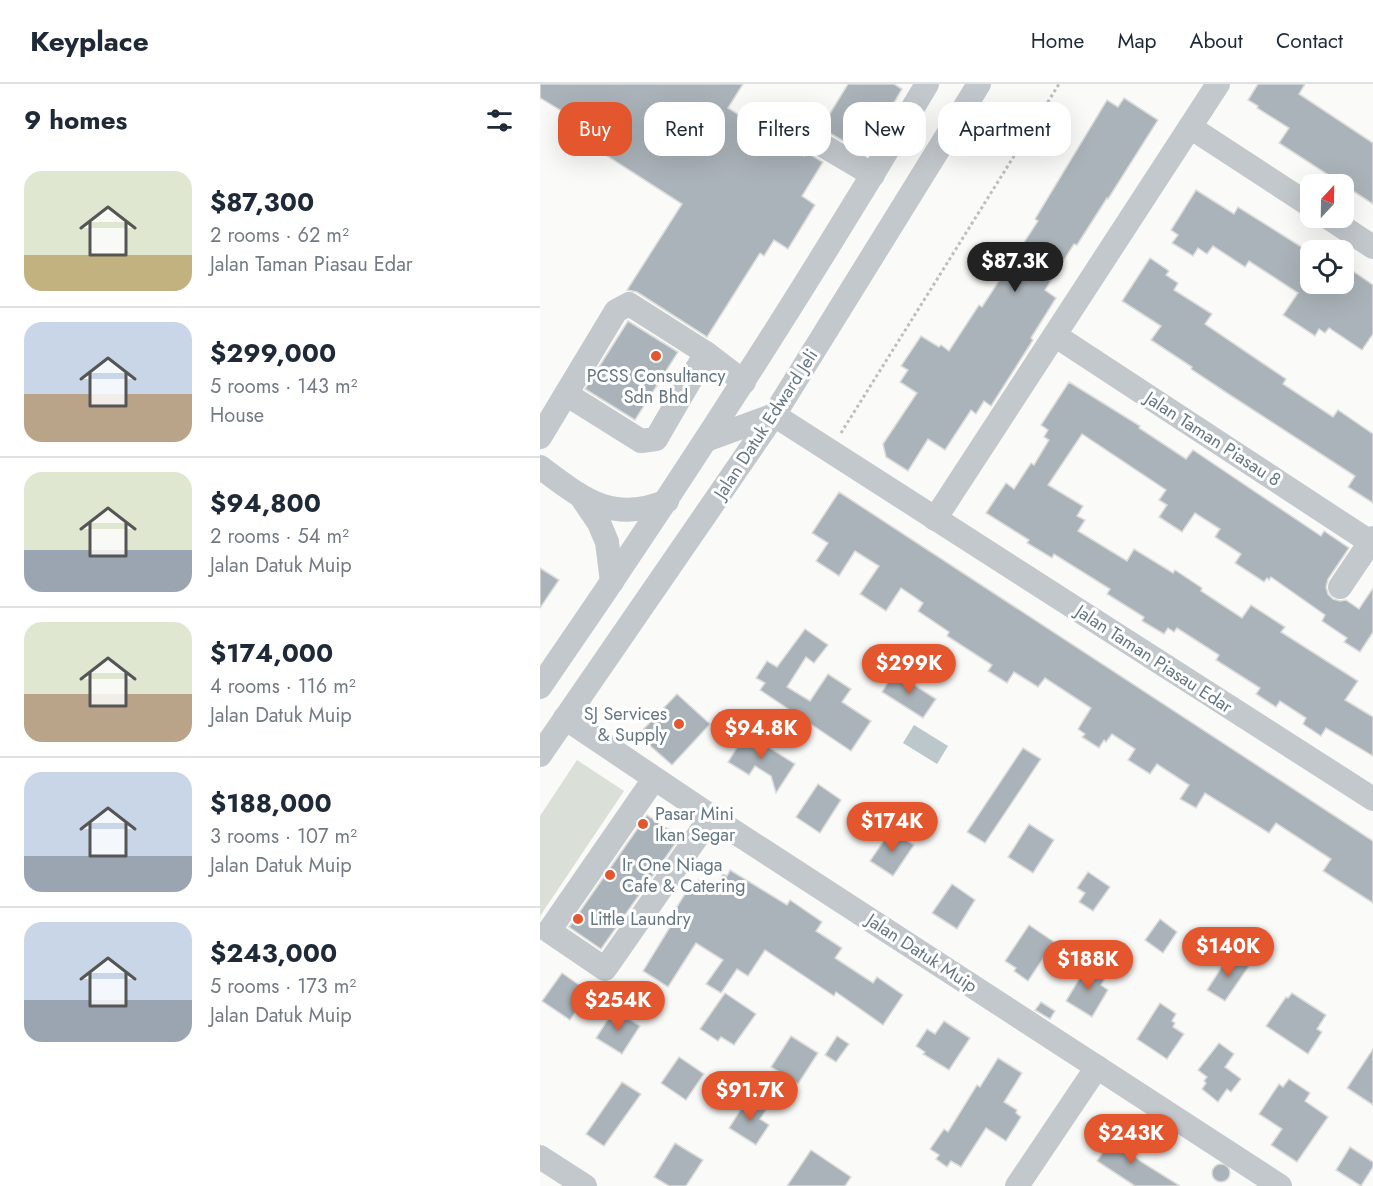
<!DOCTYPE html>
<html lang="en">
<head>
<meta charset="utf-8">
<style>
	:root { --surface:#fff; --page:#f6f6f7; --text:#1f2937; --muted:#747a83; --line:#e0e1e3; --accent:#e4572e }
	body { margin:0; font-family:Jost,sans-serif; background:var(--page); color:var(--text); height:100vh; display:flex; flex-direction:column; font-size:22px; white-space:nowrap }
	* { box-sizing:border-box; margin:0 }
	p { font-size:20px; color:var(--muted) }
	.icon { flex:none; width:33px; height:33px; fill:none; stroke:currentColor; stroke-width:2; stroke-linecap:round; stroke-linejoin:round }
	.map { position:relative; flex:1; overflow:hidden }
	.sheet { display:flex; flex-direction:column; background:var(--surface); width:540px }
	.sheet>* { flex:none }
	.top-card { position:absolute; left:18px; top:18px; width:570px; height:54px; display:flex; gap:12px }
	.needle { width:39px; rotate:22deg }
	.fabs { position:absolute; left:760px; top:90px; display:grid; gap:12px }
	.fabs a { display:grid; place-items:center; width:54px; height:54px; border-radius:12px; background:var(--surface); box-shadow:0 6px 24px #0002; font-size:30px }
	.price { position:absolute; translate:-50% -51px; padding:0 14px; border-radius:21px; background:var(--accent); color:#fff; font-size:20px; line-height:39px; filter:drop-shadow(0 2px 3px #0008) }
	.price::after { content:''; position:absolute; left:50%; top:36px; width:18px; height:14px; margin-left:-9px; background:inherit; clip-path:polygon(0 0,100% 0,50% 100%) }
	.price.current { background:#222; color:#fff }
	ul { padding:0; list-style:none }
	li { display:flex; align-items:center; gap:18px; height:150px; padding:0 24px }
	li+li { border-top:2px solid var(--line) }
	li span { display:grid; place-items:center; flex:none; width:168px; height:120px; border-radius:18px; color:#555 }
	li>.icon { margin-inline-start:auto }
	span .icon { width:72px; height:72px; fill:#fffc; stroke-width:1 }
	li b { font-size:26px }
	h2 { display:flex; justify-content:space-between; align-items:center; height:72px; padding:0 24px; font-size:26px }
	.pill { padding:0 21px; border-radius:18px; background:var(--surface); box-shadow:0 6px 24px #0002; font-size:21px; line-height:54px }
	.pill.current { background:var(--accent); color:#fff }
	header { display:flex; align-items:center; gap:36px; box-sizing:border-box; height:84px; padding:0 30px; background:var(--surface); border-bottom:2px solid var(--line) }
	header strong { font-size:28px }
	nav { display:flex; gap:33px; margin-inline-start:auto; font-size:21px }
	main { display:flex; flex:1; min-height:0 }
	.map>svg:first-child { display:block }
	.green { fill:#dadfd7 }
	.water { fill:#bbc7cb }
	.building { fill:#aab3b9; stroke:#dcdcda; stroke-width:1.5 }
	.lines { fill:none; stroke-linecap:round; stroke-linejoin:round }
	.path { stroke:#bbbfc2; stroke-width:3; stroke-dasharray:3 3; stroke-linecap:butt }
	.minor { stroke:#c3c8cc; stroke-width:24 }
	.poi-dot { fill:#e4572e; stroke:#fff; stroke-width:2 }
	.labels { text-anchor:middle; stroke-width:6; stroke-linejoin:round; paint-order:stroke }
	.poi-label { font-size:18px; fill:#657683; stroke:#fff; text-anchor:start }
	.street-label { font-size:18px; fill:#657683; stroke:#fff }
</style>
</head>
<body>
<header>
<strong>Keyplace</strong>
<nav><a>Home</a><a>Map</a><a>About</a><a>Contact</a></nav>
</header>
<main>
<section class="sheet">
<h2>9 homes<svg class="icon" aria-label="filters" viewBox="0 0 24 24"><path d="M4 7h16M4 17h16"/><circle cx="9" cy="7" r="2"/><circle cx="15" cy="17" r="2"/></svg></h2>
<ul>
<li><span style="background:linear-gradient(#dfe7d0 70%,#c2b280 0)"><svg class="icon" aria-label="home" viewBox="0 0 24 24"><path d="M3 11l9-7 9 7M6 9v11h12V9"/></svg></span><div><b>$87,300</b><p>2 rooms · 62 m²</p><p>Jalan Taman Piasau Edar</p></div></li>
<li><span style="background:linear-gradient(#c9d6e8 60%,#b9a48a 0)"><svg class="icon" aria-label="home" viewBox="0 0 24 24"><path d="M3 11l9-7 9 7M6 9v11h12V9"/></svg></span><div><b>$299,000</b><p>5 rooms · 143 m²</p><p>House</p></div></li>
<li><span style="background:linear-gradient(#dfe7d0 65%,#9aa5b1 0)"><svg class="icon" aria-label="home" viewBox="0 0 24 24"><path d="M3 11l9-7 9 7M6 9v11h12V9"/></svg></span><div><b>$94,800</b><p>2 rooms · 54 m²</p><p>Jalan Datuk Muip</p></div></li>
<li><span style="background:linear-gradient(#dfe7d0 60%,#b9a48a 0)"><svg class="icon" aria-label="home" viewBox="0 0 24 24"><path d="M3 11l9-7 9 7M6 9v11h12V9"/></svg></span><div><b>$174,000</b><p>4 rooms · 116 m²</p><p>Jalan Datuk Muip</p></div></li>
<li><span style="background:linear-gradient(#c9d6e8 70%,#9aa5b1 0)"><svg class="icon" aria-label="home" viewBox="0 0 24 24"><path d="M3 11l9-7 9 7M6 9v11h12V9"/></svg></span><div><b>$188,000</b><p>3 rooms · 107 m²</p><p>Jalan Datuk Muip</p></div></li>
<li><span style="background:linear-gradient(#c9d6e8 65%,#9aa5b1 0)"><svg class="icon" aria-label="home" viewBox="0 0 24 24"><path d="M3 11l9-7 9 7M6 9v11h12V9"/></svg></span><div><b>$243,000</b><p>5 rooms · 173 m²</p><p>Jalan Datuk Muip</p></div></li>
</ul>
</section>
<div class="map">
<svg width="833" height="1102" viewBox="0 0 833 1102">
	<rect width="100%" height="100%" fill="#fafaf8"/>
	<!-- green -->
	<path class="green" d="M 37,676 L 84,707 L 0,832 L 0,732 Z"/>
	<!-- water -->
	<path class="water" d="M 374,641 L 408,662 L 397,680 L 363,659 Z"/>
	<!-- building -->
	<g class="building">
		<path d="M 0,0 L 203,0 L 188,24 L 264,72 L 266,68 L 283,78 L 262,112 L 275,121 L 248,165 L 234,156 L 224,172 L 220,169 L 167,253 L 97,208 L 87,206 L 142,120 L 33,50 L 40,38 L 0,14 Z"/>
		<path d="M 308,0 L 354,0 L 362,5 L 348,29 L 336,22 L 312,62 L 281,44 Z"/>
		<path d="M 718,0 L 765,0 L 759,10 L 833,59 L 833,120 L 739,59 L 749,44 L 717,24 L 718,22 L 708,16 Z"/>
		<path d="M 584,14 L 618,36 L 568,115 L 567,114 L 537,161 L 534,160 L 505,206 L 516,214 L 491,254 L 493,256 L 451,322 L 444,317 L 436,330 L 431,326 L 405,366 L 388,355 L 368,387 L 346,373 L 343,360 L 377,309 L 360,298 L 368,286 L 361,282 L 381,252 L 399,263 L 401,261 L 409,267 L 439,221 L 442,223 L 498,137 L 495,135 L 567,16 L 578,23 Z"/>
		<path d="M 656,106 L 694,130 L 698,123 L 771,169 L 771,200 L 804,200 L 804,181 L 833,201 L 833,250 L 822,266 L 789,244 L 785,249 L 779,245 L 775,252 L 743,231 L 758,209 L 709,177 L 705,183 L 673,162 L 667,170 L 658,164 L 653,172 L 632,159 L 638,151 L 631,146 Z"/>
		<path d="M 610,174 L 629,187 L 626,191 L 638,199 L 634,206 L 672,230 L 665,240 L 746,295 L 743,300 L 793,333 L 798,326 L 833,350 L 833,419 L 808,403 L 815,392 L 690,311 L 651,285 L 652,283 L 611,256 L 621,242 L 582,217 Z"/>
		<path d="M 88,237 L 138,268 L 95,336 L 45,305 Z"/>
		<path d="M 529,298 L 600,342 L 599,344 L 646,375 L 653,366 L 781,452 L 784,447 L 809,464 L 788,495 L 786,503 L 788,510 L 793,515 L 800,517 L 806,516 L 819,525 L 833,504 L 833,548 L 820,568 L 804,558 L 807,554 L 782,537 L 785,531 L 731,493 L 729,496 L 727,494 L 724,498 L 695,479 L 701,470 L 675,453 L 680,445 L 655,429 L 642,448 L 619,433 L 627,421 L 619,416 L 626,406 L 542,350 L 508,401 L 543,422 L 537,432 L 545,436 L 538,447 L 587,477 L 594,465 L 633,489 L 635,486 L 662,504 L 661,507 L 702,534 L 711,521 L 745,543 L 741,548 L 818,597 L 805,616 L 833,633 L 833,672 L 786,644 L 781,652 L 763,640 L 766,634 L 740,617 L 736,623 L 716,610 L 720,604 L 676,576 L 679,571 L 637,544 L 634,548 L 628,544 L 624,550 L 602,537 L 604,533 L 567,510 L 570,505 L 514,470 L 512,474 L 487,459 L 489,456 L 446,429 L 466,399 L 474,405 L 491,379 L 494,381 L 509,356 L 504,353 L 508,346 L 501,341 Z"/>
		<path d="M 299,408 L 833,757 L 833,819 L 783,787 L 791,775 L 736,739 L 729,749 L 665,709 L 656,724 L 640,715 L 649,701 L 617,680 L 610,690 L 588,676 L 595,665 L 572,650 L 566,658 L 564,656 L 559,664 L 542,653 L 545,650 L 538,645 L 551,624 L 505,594 L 498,603 L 474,588 L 467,599 L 448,587 L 452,581 L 407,552 L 409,548 L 378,527 L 383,519 L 361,504 L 346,527 L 320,510 L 339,482 L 315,467 L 299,492 L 276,477 L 288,459 L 272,449 Z"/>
		<path d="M 0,484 L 19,496 L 0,524 Z"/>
		<path d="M 265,545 L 288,561 L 274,579 L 266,573 L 247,603 L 270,617 L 288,590 L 311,605 L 302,618 L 331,637 L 311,667 L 220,606 L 225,599 L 216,594 L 227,577 L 237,583 Z"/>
		<path d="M 354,588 L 396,615 L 383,634 L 342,608 Z"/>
		<path d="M 137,610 L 170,640 L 132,681 L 98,651 Z"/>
		<path d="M 206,649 L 255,680 L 236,709 L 231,692 L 215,682 L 209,691 L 188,678 Z"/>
		<path d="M 483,664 L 501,675 L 445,759 L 427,748 Z"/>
		<path d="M 278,700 L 301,716 L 280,749 L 256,733 Z"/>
		<path d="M 107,731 L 140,753 L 61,865 L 29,843 Z"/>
		<path d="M 489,740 L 514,756 L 493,789 L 468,773 Z"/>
		<path d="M 351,746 L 374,761 L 353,792 L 330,777 Z"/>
		<path d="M 190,786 L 247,821 L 250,816 L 282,838 L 276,847 L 302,864 L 295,874 L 333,899 L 337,893 L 363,911 L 343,941 L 296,908 L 294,912 L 225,866 L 208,892 L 197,885 L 181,909 L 166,900 L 183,876 L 156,859 L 128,903 L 103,887 L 130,843 L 126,841 L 146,808 L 149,810 L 158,796 L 173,807 L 183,790 L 187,792 Z"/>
		<path d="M 548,788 L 570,803 L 553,827 L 539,818 L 545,809 L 537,804 Z"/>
		<path d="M 412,800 L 435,816 L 417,845 L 392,829 Z"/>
		<path d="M 620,835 L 637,848 L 623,869 L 605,856 Z"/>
		<path d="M 489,841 L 514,858 L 488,897 L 474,887 L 476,884 L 465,877 Z"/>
		<path d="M 690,870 L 709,882 L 685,917 L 667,906 Z"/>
		<path d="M 548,880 L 566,892 L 561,901 L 568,906 L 552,933 L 526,917 Z"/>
		<path d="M 22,889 L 49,908 L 30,936 L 2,917 Z"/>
		<path d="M 185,909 L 216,930 L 194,961 L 181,953 L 178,957 L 160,945 Z"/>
		<path d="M 752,909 L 786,931 L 777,945 L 782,948 L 768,970 L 726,942 L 746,913 L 748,914 Z"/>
		<path d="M 501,918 L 515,927 L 510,935 L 495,926 Z"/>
		<path d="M 620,919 L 636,930 L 632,937 L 635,939 L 633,943 L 644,950 L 627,975 L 597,955 Z"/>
		<path d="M 74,926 L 100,942 L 82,970 L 56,954 Z"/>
		<path d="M 404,937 L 430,954 L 409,986 L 383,970 L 385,968 L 376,962 L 387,945 L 395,950 Z"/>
		<path d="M 251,952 L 278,969 L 258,1000 L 231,983 Z"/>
		<path d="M 297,952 L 309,960 L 296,978 L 285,971 Z"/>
		<path d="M 679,959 L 694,970 L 685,983 L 701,995 L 691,1008 L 687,1005 L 678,1018 L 662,1005 L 666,999 L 664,997 L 667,993 L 658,986 Z"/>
		<path d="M 833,965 L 833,1021 L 807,1004 Z"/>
		<path d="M 139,973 L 164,990 L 146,1016 L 121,999 Z"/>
		<path d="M 458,974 L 482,989 L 464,1018 L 477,1026 L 476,1029 L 481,1033 L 466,1057 L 446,1044 L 421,1083 L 411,1077 L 407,1083 L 396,1075 L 399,1071 L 390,1065 L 404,1045 L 408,1048 L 437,1001 L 440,1003 Z"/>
		<path d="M 749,995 L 770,1009 L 765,1017 L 788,1033 L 757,1078 L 731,1061 L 742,1045 L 719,1030 L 739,1000 L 743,1003 Z"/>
		<path d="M 82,998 L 101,1010 L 64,1062 L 46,1050 Z"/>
		<path d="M 208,1014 L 226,1026 L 220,1035 L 229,1041 L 216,1061 L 189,1044 Z"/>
		<path d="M 575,1050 L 596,1064 L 592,1070 L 600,1077 L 640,1102 L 595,1102 L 557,1077 Z"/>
		<path d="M 135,1059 L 163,1076 L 146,1102 L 129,1102 L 114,1093 Z"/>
		<path d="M 810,1063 L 833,1078 L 833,1083 L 821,1102 L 796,1086 Z"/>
		<path d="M 271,1066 L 311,1093 L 305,1102 L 247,1102 Z"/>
		<circle cx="681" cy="1089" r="9"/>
	</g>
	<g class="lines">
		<!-- path -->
		<path class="path" d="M 301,349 L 519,0"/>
		<!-- minor -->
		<g class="minor">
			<path d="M 231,31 L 333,91"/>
			<path d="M 650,43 L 771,122"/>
			<path d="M 789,134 L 833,163"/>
			<path d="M 516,252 L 830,458"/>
			<path d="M 26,310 L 101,357 L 116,355 L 166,269"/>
			<path d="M 0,353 L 76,227 L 89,220 L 166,269 L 204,298"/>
			<path d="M 166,356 L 234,331 L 833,715"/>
			<path d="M 0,383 C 43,415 72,440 127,417"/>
			<path d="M 42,414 L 59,439 L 67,458 L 72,498"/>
			<path d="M 395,435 L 678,0"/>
			<path d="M 800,503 L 833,454"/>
			<path d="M 0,603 C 136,406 265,205 387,0"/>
			<path d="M 25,634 L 184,741 L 740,1102"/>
			<path d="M 0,671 L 234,331 L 439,0"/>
			<path d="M 114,695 L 9,847 L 65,885 L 171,733"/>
			<path d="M 0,1073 L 45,1102"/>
			<path d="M 477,1102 L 557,983"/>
		</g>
	</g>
	<!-- markers -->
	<g class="poi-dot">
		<circle cx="116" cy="272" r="6"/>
		<circle cx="139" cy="640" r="6"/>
		<circle cx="103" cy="740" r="6"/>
		<circle cx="70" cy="791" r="6"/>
		<circle cx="38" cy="835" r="6"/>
	</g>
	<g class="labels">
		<!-- poi labels -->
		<g class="poi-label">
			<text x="116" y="298" text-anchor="middle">PCSS Consultancy<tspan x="116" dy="21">Sdn Bhd</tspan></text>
			<text x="127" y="636" text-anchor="end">SJ Services<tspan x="127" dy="21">&amp; Supply</tspan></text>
			<text x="115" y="736">Pasar Mini<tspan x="115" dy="21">Ikan Segar</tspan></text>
			<text x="82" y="787">Ir One Niaga<tspan x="82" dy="21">Cafe &amp; Catering</tspan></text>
			<text x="50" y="841">Little Laundry</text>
		</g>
		<!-- street labels -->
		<g class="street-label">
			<text transform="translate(226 340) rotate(-57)" y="6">Jalan Datuk Edward Jeli</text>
			<text transform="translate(673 355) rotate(33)" y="6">Jalan Taman Piasau 8</text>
			<text transform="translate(614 575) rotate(33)" y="6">Jalan Taman Piasau Edar</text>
			<text transform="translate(382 869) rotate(33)" y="6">Jalan Datuk Muip</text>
		</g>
	</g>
</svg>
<div class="fabs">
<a><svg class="needle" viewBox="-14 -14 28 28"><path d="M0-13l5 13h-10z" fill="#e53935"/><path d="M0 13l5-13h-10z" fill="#747a83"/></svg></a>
<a><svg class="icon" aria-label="locate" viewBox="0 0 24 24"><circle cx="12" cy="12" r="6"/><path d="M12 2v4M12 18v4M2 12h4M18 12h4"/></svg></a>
</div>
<b class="price current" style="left:475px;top:209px">$87.3K</b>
<b class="price" style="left:369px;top:611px">$299K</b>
<b class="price" style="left:221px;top:676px">$94.8K</b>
<b class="price" style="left:352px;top:769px">$174K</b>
<b class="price" style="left:688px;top:894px">$140K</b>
<b class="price" style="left:548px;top:907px">$188K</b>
<b class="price" style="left:78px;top:948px">$254K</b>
<b class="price" style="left:210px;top:1038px">$91.7K</b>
<b class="price" style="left:591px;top:1081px">$243K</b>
<div class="top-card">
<a class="pill current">Buy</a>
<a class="pill">Rent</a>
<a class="pill">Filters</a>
<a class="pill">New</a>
<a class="pill">Apartment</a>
</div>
</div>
</main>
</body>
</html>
